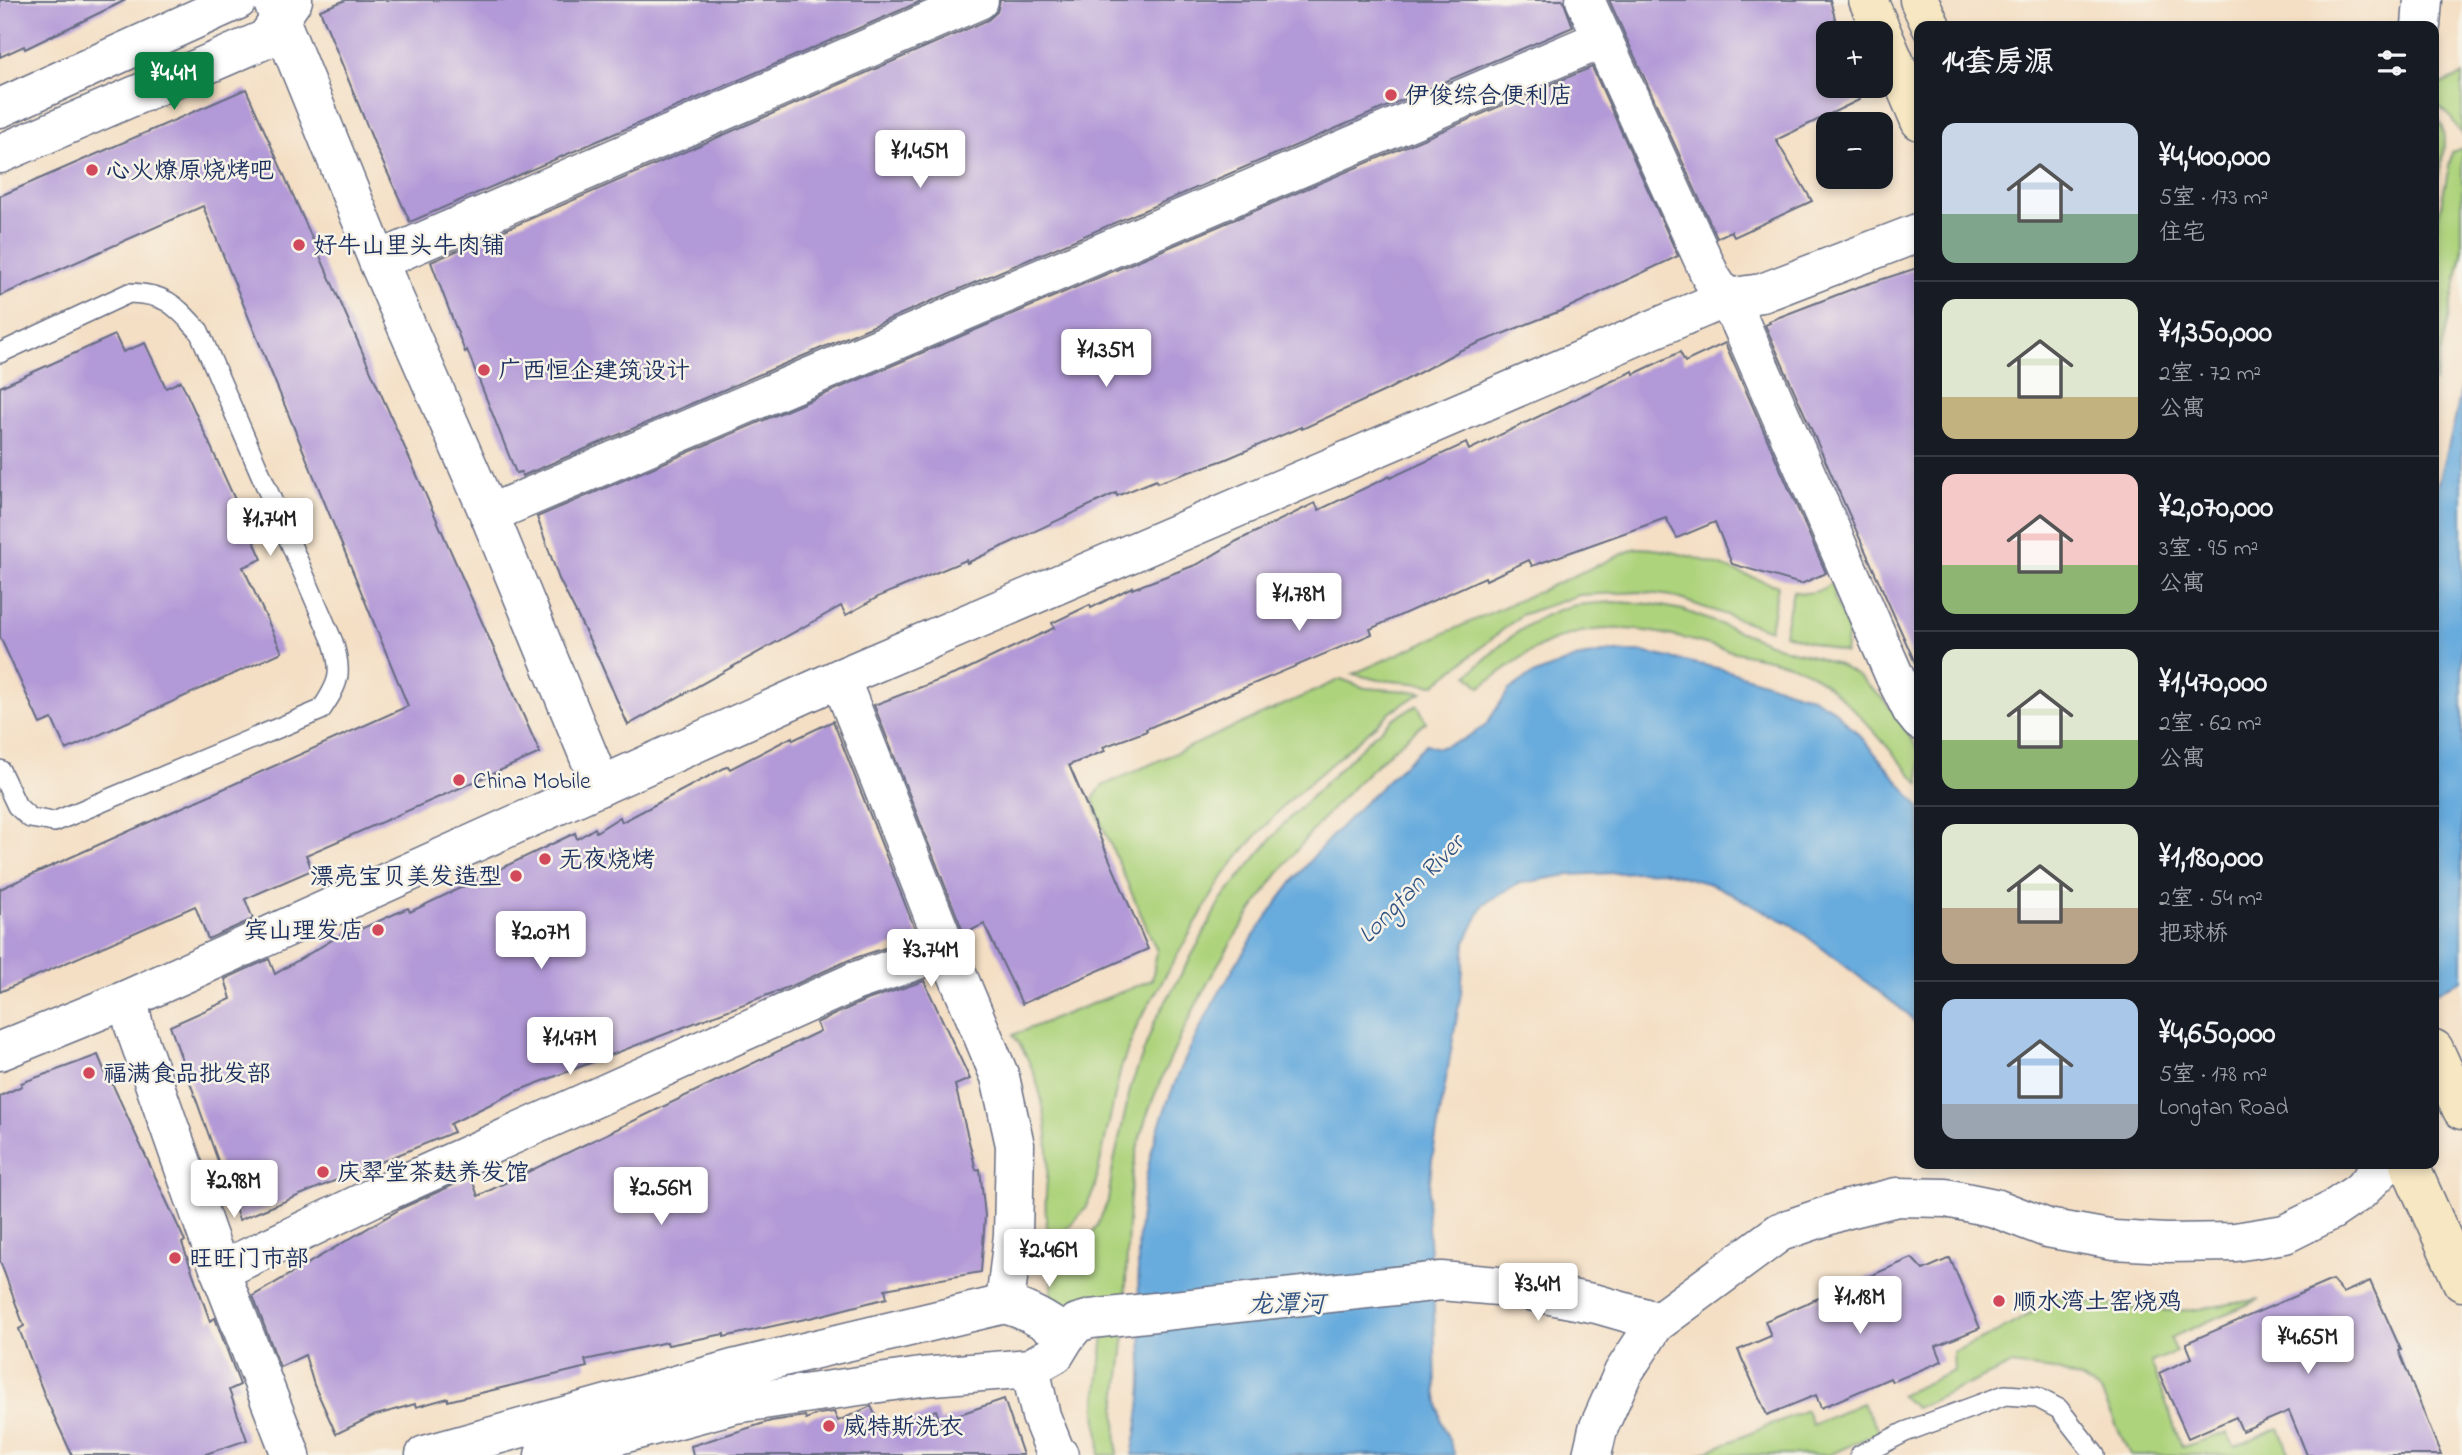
<!DOCTYPE html>
<html lang="zh">
<head>
<meta charset="utf-8">
<style>
	:root { --surface:#171b24; --page:#20242c; --text:#f1f3f6; --muted:#9ea1a6; --line:#363941; --accent:#0b8043 }
	body { margin:0; font-family:"Indie Flower","LXGW WenKai TC",sans-serif; background:var(--page); color:var(--text); height:100vh; display:flex; flex-direction:column; font-size:26px; white-space:nowrap }
	* { box-sizing:border-box; margin:0 }
	p { font-size:23px; color:var(--muted) }
	.icon { flex:none; width:38px; height:38px; fill:none; stroke:currentColor; stroke-width:2; stroke-linecap:round; stroke-linejoin:round }
	.map { position:relative; flex:1; overflow:hidden }
	.sheet { position:absolute; left:1914px; top:21px; width:525px; height:1148px; display:flex; flex-direction:column; background:var(--surface); border-radius:14px; box-shadow:0 4px 10px #0003 }
	.sheet>* { flex:none }
	.fabs { position:absolute; left:1816px; top:21px; display:grid; gap:14px }
	.fabs a { display:grid; place-items:center; width:77px; height:77px; border-radius:14px; background:var(--surface); box-shadow:0 4px 10px #0003; font-size:35px }
	.price { position:absolute; translate:-50% -60px; padding:0 16px; border-radius:7px; background:#fff; color:#222; font-size:23px; line-height:46px; filter:drop-shadow(0 2px 4px #0008) }
	.price::after { content:''; position:absolute; left:50%; top:42px; width:21px; height:16px; margin-left:-10px; background:inherit; clip-path:polygon(0 0,100% 0,50% 100%) }
	.price.current { background:var(--accent); color:#fff }
	ul { padding:0; list-style:none }
	li { display:flex; align-items:center; gap:21px; height:175px; padding:0 28px }
	li+li { border-top:2px solid var(--line) }
	li span { display:grid; place-items:center; flex:none; width:196px; height:140px; border-radius:14px; color:#555 }
	li>.icon { margin-inline-start:auto }
	span .icon { width:84px; height:84px; fill:#fffc; stroke-width:1 }
	li b { font-size:30px }
	h2 { display:flex; justify-content:space-between; align-items:center; height:84px; padding:0 28px; font-size:30px }
	.map>svg:first-child { display:block }
	.green { fill:#add37c; stroke:#64816d; stroke-width:2 }
	.water { fill:#68abdd; stroke:#426d9e; stroke-width:2 }
	.building { fill:#b299d7 }
	.lines { fill:none; stroke-linecap:round; stroke-linejoin:round }
	.service-casing { stroke:#676d82; stroke-width:22 }
	.minor-casing { stroke:#676d82; stroke-width:41 }
	.secondary-casing { stroke:#676d82; stroke-width:41 }
	.service { stroke:#fff; stroke-width:19 }
	.minor { stroke:#fff; stroke-width:38 }
	.secondary { stroke:#f7e8c3; stroke-width:38 }
	.poi-dot { fill:#d1495b; stroke:#f7f3e8; stroke-width:2.5 }
	.labels { text-anchor:middle; stroke-width:5; stroke-linejoin:round; paint-order:stroke }
	.poi-label { font-size:24px; fill:#1b2f5e; stroke:#f7f3e8; text-anchor:start }
	.water-label { font-size:26px; font-style:italic; fill:#325484; stroke:#f7f3e8 }
</style>
</head>
<body>
<div class="map">
<svg width="2462" height="1455" viewBox="0 0 2462 1455">
	<rect width="100%" height="100%" fill="#f7f3e8"/>
	<filter id="ink" filterUnits="userSpaceOnUse"><feTurbulence type="fractalNoise" baseFrequency=".0143" numOctaves="2"/><feDisplacementMap in="SourceGraphic" scale="14" xChannelSelector="R" yChannelSelector="G"/><feConvolveMatrix kernelMatrix="1 2 1 2 8 2 1 2 1" color-interpolation-filters="sRGB"/></filter>
	<filter id="wash" filterUnits="userSpaceOnUse"><feTurbulence type="fractalNoise" baseFrequency=".00686" numOctaves="4" result="noise"/><feDisplacementMap in="SourceGraphic" scale="28" xChannelSelector="R" yChannelSelector="G"/><feGaussianBlur stdDeviation="1.57" result="paint"/><feColorMatrix in="noise" values="0 0 0 0 0 0 0 0 0 0 0 0 0 0 0 0 0 1.4 0 .05"/><feComposite in="paint" operator="in"/></filter>
	<g filter="url(#wash)">
		<rect width="100%" height="100%" fill="#f4dfc4"/>
		<!-- green -->
		<g class="green">
			<path d="M 2462,75 L 2462,135 L 2449,115 L 2434,102 L 2434,87 Z"/>
			<path d="M 2434,113 C 2453,135 2440,166 2434,192 Z"/>
			<path d="M 2462,148 L 2462,255 L 2434,383 L 2434,239 L 2452,152 Z"/>
			<path d="M 1636,548 C 1682,548 1734,572 1778,586 L 1770,630 L 1671,596 L 1642,592 L 1579,595 L 1521,615 L 1435,685 L 1379,680 L 1353,674 Z"/>
			<path d="M 1833,583 L 1835,601 L 1848,630 L 1845,653 L 1784,634 L 1793,591 C 1809,596 1820,591 1833,583 Z"/>
			<path d="M 1614,602 L 1651,604 L 1683,610 L 1785,649 L 1817,657 L 1841,666 L 1859,677 L 1884,700 L 1903,726 L 1920,753 L 1920,784 C 1887,748 1852,701 1812,674 C 1793,662 1757,657 1735,652 C 1675,636 1613,615 1552,641 C 1526,652 1503,671 1480,687 L 1468,675 C 1499,646 1529,617 1571,606 C 1585,603 1600,603 1614,602 Z"/>
			<path d="M 1341,679 L 1365,688 L 1422,692 L 1392,711 L 1285,804 L 1242,852 L 1222,878 L 1138,1023 L 1121,1068 L 1094,1190 L 1085,1209 L 1062,1234 L 1050,1238 C 1042,1214 1047,1188 1048,1163 C 1049,1120 1039,1069 1013,1035 L 1152,980 L 1157,951 L 1098,816 L 1093,799 L 1102,786 Z"/>
			<path d="M 1418,705 L 1426,722 C 1317,807 1230,925 1174,1051 C 1159,1084 1143,1119 1136,1155 C 1126,1204 1128,1253 1125,1303 L 1059,1310 L 1051,1293 L 1056,1255 L 1071,1252 L 1084,1244 L 1097,1226 L 1108,1201 L 1113,1166 L 1131,1086 L 1155,1021 L 1201,939 L 1220,901 L 1282,826 L 1310,798 L 1373,736 L 1394,718 Z"/>
			<path d="M 2057,1298 L 2154,1311 L 2193,1310 L 2260,1299 L 2170,1338 L 2177,1352 L 2151,1362 L 2182,1447 L 2227,1433 L 2235,1447 L 2279,1428 L 2290,1455 L 2130,1455 L 2101,1392 L 2081,1379 L 2054,1370 L 2011,1365 L 1916,1408 L 1900,1395 L 1954,1371 L 1953,1352 L 1996,1333 Z"/>
			<path d="M 1104,1326 L 1126,1326 L 1116,1409 L 1117,1455 L 1099,1455 C 1102,1438 1095,1422 1096,1405 C 1097,1378 1104,1353 1104,1326 Z"/>
			<path d="M 1862,1403 L 1880,1432 L 1829,1455 L 1698,1455 L 1806,1410 L 1812,1425 Z"/>
		</g>
		<!-- water -->
		<g class="water">
			<path d="M 2462,382 L 2462,980 L 2434,993 L 2434,501 L 2455,420 Z"/>
			<path d="M 1609,652 L 1642,652 L 1722,669 L 1812,697 L 1833,709 L 1862,738 L 1920,807 L 1920,1030 L 1909,1015 L 1792,925 L 1714,885 L 1662,871 L 1568,875 L 1517,884 L 1484,904 L 1465,943 L 1461,993 L 1432,1160 L 1427,1213 L 1434,1307 L 1436,1390 L 1441,1420 L 1455,1455 L 1132,1455 C 1138,1427 1143,1395 1142,1366 C 1142,1322 1135,1278 1139,1234 C 1141,1208 1147,1164 1155,1140 C 1183,1044 1244,941 1307,864 C 1343,821 1385,783 1426,744 L 1438,748 L 1462,740 L 1485,726 L 1509,690 L 1528,677 L 1575,658 Z"/>
		</g>
		<g id="blocks">
			<!-- building -->
			<g class="building">
				<path d="M 0,0 L 126,0 L 25,49 L 24,46 L 0,57 Z"/>
				<path d="M 346,0 L 924,0 L 410,222 L 374,143 L 320,10 Z"/>
				<path d="M 1000,0 L 1563,0 L 1573,27 L 522,476 L 521,472 L 516,473 L 467,350 L 465,352 L 431,262 L 988,20 L 997,12 Z"/>
				<path d="M 1609,0 L 1830,0 L 1839,33 L 1829,33 L 1829,86 L 1854,86 L 1859,100 L 1776,140 L 1812,201 L 1734,237 L 1731,231 L 1717,238 Z"/>
				<path d="M 1592,67 L 1678,256 L 1563,310 L 1461,350 L 1387,390 L 1302,429 L 1301,427 L 1224,460 L 1157,483 L 1156,480 L 1117,496 L 1116,493 L 967,563 L 966,560 L 880,596 L 846,615 L 841,606 L 628,725 L 597,655 L 559,579 L 537,517 Z"/>
				<path d="M 246,89 L 540,753 L 306,855 L 312,870 L 245,899 L 253,919 L 208,939 L 195,906 L 0,992 L 0,889 L 408,706 L 203,206 L 0,296 L 0,196 Z"/>
				<path d="M 1920,267 L 1920,674 L 1765,325 L 1770,323 L 1769,321 L 1855,288 Z"/>
				<path d="M 115,335 L 123,352 L 145,343 L 166,388 L 181,381 L 262,559 L 243,567 L 282,652 L 66,750 L 52,719 L 40,724 L 0,637 L 0,387 Z"/>
				<path d="M 1725,343 L 1826,573 L 1801,584 L 1732,564 L 1715,522 L 1677,538 L 1666,518 L 1532,566 L 1529,560 L 1486,580 L 1485,577 L 1370,629 L 1372,634 L 1146,729 L 1147,731 L 1103,747 L 1105,751 L 1069,765 L 1148,949 L 1022,1004 L 984,924 L 964,934 L 874,705 L 963,671 L 1009,649 L 1054,628 L 1052,623 L 1090,605 L 1091,608 L 1132,587 L 1132,589 L 1198,564 L 1237,541 L 1315,503 L 1319,510 L 1390,476 L 1390,478 L 1466,443 L 1469,450 L 1633,371 L 1634,374 L 1680,352 L 1685,362 Z"/>
				<path d="M 833,721 L 918,937 L 849,960 L 796,984 L 517,1091 L 450,1124 L 454,1132 L 239,1220 L 170,1026 L 231,999 L 225,979 L 269,959 L 275,974 L 359,924 L 361,929 L 408,908 L 410,912 L 575,833 L 577,839 L 595,828 L 596,832 L 620,817 L 622,822 L 728,766 L 730,769 L 792,737 L 793,740 Z"/>
				<path d="M 924,981 L 970,1079 L 955,1085 L 976,1170 L 980,1169 L 985,1216 L 981,1272 L 885,1289 L 887,1298 L 814,1317 L 724,1337 L 724,1334 L 668,1345 L 667,1342 L 585,1360 L 587,1367 L 448,1401 L 448,1398 L 416,1407 L 415,1404 L 373,1416 L 336,1434 L 314,1385 L 305,1355 L 280,1367 L 253,1296 L 402,1208 L 471,1177 L 478,1196 L 820,1031 L 816,1023 L 864,1001 Z"/>
				<path d="M 98,1055 L 109,1082 L 111,1081 L 185,1241 L 182,1243 L 210,1321 L 215,1318 L 240,1385 L 229,1390 L 247,1440 L 203,1455 L 72,1455 L 46,1399 L 19,1329 L 24,1326 L 0,1261 L 0,1096 L 22,1086 L 21,1083 Z"/>
				<path d="M 1912,1258 L 1923,1270 L 1950,1258 L 1980,1328 L 1936,1346 L 1942,1361 L 1892,1382 L 1890,1378 L 1821,1408 L 1816,1395 L 1767,1415 L 1738,1350 L 1771,1336 L 1765,1321 Z"/>
				<path d="M 2332,1280 L 2343,1293 L 2370,1281 L 2401,1350 L 2399,1351 L 2441,1455 L 2307,1455 L 2289,1411 L 2242,1431 L 2236,1417 L 2188,1438 L 2159,1373 L 2192,1358 L 2186,1343 Z"/>
				<path d="M 1004,1399 L 1023,1455 L 693,1455 L 691,1446 L 771,1421 L 805,1416 L 806,1419 L 818,1414 L 834,1412 L 838,1421 L 871,1406 L 883,1431 L 936,1410 L 940,1421 Z"/>
			</g>
		</g>
	</g>
	<g filter="url(#ink)">
		<use href="#blocks" fill-opacity="0" stroke="#676d82" stroke-width="2"/>
		<g class="lines">
			<!-- service casing -->
			<g class="service-casing">
				<g id="service">
					<path d="M 0,353 L 129,293 C 167,294 175,305 199,331 L 333,642 C 343,674 339,683 321,710 L 54,822 L 30,818 L 17,806 L 0,770"/>
					<path d="M 1860,1455 L 1905,1432 L 2005,1395 L 2036,1397 L 2059,1409 L 2095,1455"/>
				</g>
			</g>
			<!-- minor casing -->
			<g class="minor-casing">
				<g id="minor">
					<path d="M 272,0 L 378,261 L 489,514 L 601,786"/>
					<path d="M 1585,0 L 1711,277 L 1740,322 L 1895,677 L 1912,711 L 1920,721"/>
					<path d="M 2421,26 L 2423,0"/>
					<path d="M 0,108 L 238,0"/>
					<path d="M 0,154 L 266,39 L 293,0"/>
					<path d="M 378,261 L 979,0"/>
					<path d="M 489,514 L 1602,39"/>
					<path d="M 840,678 L 947,950 L 1000,1077 L 1015,1145 L 1013,1235 L 1005,1304"/>
					<path d="M 128,999 L 134,1026 L 220,1271 L 291,1455"/>
					<path d="M 0,1051 L 128,999 L 840,678 L 1726,298 L 1762,293 L 1920,232"/>
					<path d="M 220,1271 L 372,1198 L 856,981 L 947,950"/>
					<path d="M 1066,1336 L 1077,1323 L 1091,1319 L 1441,1281 L 1509,1287 L 1597,1304 L 1649,1319 L 1655,1324"/>
					<path d="M 1030,1368 L 1041,1416 L 1055,1451 L 1059,1455"/>
					<path d="M 425,1455 L 733,1369 L 1005,1304 C 1029,1311 1047,1321 1066,1336 L 1055,1354 L 1030,1368 L 921,1377 L 735,1404 L 544,1455"/>
					<path d="M 1592,1455 L 1598,1429 L 1623,1373 L 1655,1324 L 1780,1232 L 1844,1210 L 1897,1197 L 1946,1198 L 1995,1208 L 2047,1228 L 2114,1240 L 2166,1243 L 2235,1242 L 2285,1234 L 2331,1211 L 2359,1192 L 2387,1164"/>
				</g>
			</g>
			<!-- secondary casing -->
			<g class="secondary-casing">
				<g id="secondary">
					<path d="M 1868,0 L 1920,121"/>
					<path d="M 1919,0 L 1931,26"/>
					<path d="M 2434,1049 L 2462,1110"/>
					<path d="M 2409,1164 L 2462,1282"/>
				</g>
			</g>
			<!-- service -->
			<use href="#service" class="service"/>
			<!-- minor -->
			<use href="#minor" class="minor"/>
			<!-- secondary -->
			<use href="#secondary" class="secondary"/>
		</g>
	</g>
	<!-- markers -->
	<g class="poi-dot">
		<circle cx="1391" cy="95" r="7"/>
		<circle cx="92" cy="170" r="7"/>
		<circle cx="299" cy="245" r="7"/>
		<circle cx="484" cy="370" r="7"/>
		<circle cx="459" cy="780" r="7"/>
		<circle cx="545" cy="859" r="7"/>
		<circle cx="516" cy="876" r="7"/>
		<circle cx="378" cy="930" r="7"/>
		<circle cx="89" cy="1073" r="7"/>
		<circle cx="323" cy="1172" r="7"/>
		<circle cx="175" cy="1258" r="7"/>
		<circle cx="1999" cy="1301" r="7"/>
		<circle cx="829" cy="1426" r="7"/>
	</g>
	<g class="labels">
		<!-- poi labels -->
		<g class="poi-label">
			<text x="1405" y="103">伊俊综合便利店</text>
			<text x="106" y="178">心火燎原烧烤吧</text>
			<text x="313" y="253">好牛山里头牛肉铺</text>
			<text x="498" y="378">广西恒企建筑设计</text>
			<text x="473" y="788">China Mobile</text>
			<text x="559" y="867">无夜烧烤</text>
			<text x="502" y="884" text-anchor="end">漂亮宝贝美发造型</text>
			<text x="364" y="938" text-anchor="end">宾山理发店</text>
			<text x="103" y="1081">福满食品批发部</text>
			<text x="337" y="1180">庆翠堂茶麸养发馆</text>
			<text x="189" y="1266">旺旺门市部</text>
			<text x="2013" y="1309">顺水湾土窑烧鸡</text>
			<text x="843" y="1434">威特斯洗衣</text>
		</g>
		<!-- water labels -->
		<g class="water-label">
			<text transform="translate(1410 888) rotate(-46)" y="9">Longtan River</text>
			<text x="1286" y="1312">龙潭河</text>
		</g>
	</g>
</svg>
<div class="fabs">
<a>+</a>
<a>−</a>
</div>
<b class="price current" style="left:174px;top:112px">¥4.4M</b>
<b class="price" style="left:920px;top:190px">¥1.45M</b>
<b class="price" style="left:1106px;top:389px">¥1.35M</b>
<b class="price" style="left:270px;top:558px">¥1.74M</b>
<b class="price" style="left:1299px;top:633px">¥1.78M</b>
<b class="price" style="left:541px;top:971px">¥2.07M</b>
<b class="price" style="left:931px;top:989px">¥3.74M</b>
<b class="price" style="left:570px;top:1077px">¥1.47M</b>
<b class="price" style="left:234px;top:1220px">¥2.98M</b>
<b class="price" style="left:661px;top:1227px">¥2.56M</b>
<b class="price" style="left:1049px;top:1289px">¥2.46M</b>
<b class="price" style="left:1538px;top:1323px">¥3.4M</b>
<b class="price" style="left:1860px;top:1336px">¥1.18M</b>
<b class="price" style="left:2308px;top:1376px">¥4.65M</b>
<section class="sheet">
<h2>14套房源<svg class="icon" aria-label="filters" viewBox="0 0 24 24"><path d="M4 7h16M4 17h16"/><circle cx="9" cy="7" r="2"/><circle cx="15" cy="17" r="2"/></svg></h2>
<ul>
<li><span style="background:linear-gradient(#c9d6e8 65%,#7fa58c 0)"><svg class="icon" aria-label="home" viewBox="0 0 24 24"><path d="M3 11l9-7 9 7M6 9v11h12V9"/></svg></span><div><b>¥4,400,000</b><p>5室 · 173 m²</p><p>住宅</p></div></li>
<li><span style="background:linear-gradient(#dfe7d0 70%,#c2b280 0)"><svg class="icon" aria-label="home" viewBox="0 0 24 24"><path d="M3 11l9-7 9 7M6 9v11h12V9"/></svg></span><div><b>¥1,350,000</b><p>2室 · 72 m²</p><p>公寓</p></div></li>
<li><span style="background:linear-gradient(#f6c9c9 65%,#8fb573 0)"><svg class="icon" aria-label="home" viewBox="0 0 24 24"><path d="M3 11l9-7 9 7M6 9v11h12V9"/></svg></span><div><b>¥2,070,000</b><p>3室 · 95 m²</p><p>公寓</p></div></li>
<li><span style="background:linear-gradient(#dfe7d0 65%,#8fb573 0)"><svg class="icon" aria-label="home" viewBox="0 0 24 24"><path d="M3 11l9-7 9 7M6 9v11h12V9"/></svg></span><div><b>¥1,470,000</b><p>2室 · 62 m²</p><p>公寓</p></div></li>
<li><span style="background:linear-gradient(#dfe7d0 60%,#b9a48a 0)"><svg class="icon" aria-label="home" viewBox="0 0 24 24"><path d="M3 11l9-7 9 7M6 9v11h12V9"/></svg></span><div><b>¥1,180,000</b><p>2室 · 54 m²</p><p>把球桥</p></div></li>
<li><span style="background:linear-gradient(#a9c7e8 75%,#9aa5b1 0)"><svg class="icon" aria-label="home" viewBox="0 0 24 24"><path d="M3 11l9-7 9 7M6 9v11h12V9"/></svg></span><div><b>¥4,650,000</b><p>5室 · 178 m²</p><p>Longtan Road</p></div></li>
</ul>
</section>
</div>
</body>
</html>
